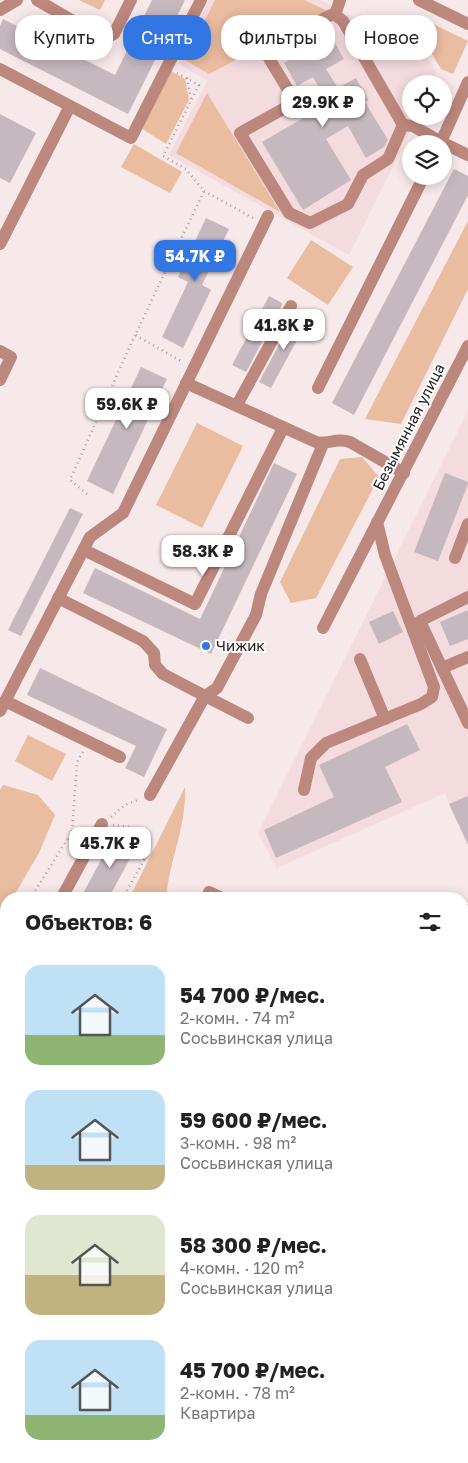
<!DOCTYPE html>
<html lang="ru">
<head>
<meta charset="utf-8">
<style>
	:root { --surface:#fff; --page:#f2f2f2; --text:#222; --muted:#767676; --accent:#3176e3 }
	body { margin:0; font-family:"Golos Text",sans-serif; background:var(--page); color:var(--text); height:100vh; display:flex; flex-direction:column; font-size:19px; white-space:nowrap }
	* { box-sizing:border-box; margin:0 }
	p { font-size:16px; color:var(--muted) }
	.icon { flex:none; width:28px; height:28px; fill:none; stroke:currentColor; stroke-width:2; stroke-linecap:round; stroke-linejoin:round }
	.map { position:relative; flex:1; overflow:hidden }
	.sheet { position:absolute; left:0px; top:892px; width:469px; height:571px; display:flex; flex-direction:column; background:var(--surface); border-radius:20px 20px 0 0; box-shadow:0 2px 12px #0003 }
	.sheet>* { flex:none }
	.hud { position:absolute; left:15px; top:15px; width:439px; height:45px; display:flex; gap:10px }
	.buttons { position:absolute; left:402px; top:75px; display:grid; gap:10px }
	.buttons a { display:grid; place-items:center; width:50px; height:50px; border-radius:50%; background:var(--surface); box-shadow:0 2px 12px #0003; font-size:25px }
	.price { position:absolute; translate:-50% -42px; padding:0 11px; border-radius:10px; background:#fff; color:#222; font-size:16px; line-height:32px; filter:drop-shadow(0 1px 2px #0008) }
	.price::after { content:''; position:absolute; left:50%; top:30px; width:15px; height:11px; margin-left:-8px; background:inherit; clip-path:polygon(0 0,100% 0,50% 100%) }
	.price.selected { background:var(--accent); color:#fff }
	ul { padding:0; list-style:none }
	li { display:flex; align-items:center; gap:15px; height:125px; padding:0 25px }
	li span { display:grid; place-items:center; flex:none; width:140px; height:100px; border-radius:15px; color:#555 }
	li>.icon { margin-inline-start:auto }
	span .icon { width:60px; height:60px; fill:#fffc; stroke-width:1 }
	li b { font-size:21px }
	h2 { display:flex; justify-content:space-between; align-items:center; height:60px; padding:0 25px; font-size:21px }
	.pill { padding:0 18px; border-radius:20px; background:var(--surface); box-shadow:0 2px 12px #0003; font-size:18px; line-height:45px }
	.pill.selected { background:var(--accent); color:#fff }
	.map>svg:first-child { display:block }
	.built { fill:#f3dbde }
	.green { fill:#eabca0 }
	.building { fill:#c5b8be }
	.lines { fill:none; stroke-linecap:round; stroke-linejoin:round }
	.path { stroke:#ab9fa1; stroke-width:2.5; stroke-dasharray:1 4; stroke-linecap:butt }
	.minor { stroke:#bc877d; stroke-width:12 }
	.poi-dot { fill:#3176e3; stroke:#fff; stroke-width:2 }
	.labels { text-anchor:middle; stroke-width:4; stroke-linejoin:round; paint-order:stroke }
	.street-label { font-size:15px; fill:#211c1c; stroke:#fff }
	.poi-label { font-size:15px; fill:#211c1c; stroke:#fff; text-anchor:start }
</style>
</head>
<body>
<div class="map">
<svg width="468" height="1463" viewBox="0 0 468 1463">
	<rect width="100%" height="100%" fill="#f7e8ea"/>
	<!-- built -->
	<g class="built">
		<path d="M 209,0 L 320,0 L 425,54 L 436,72 L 431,84 L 411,84 L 411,116 L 418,116 L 349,255 L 169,155 L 207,81 L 178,63 Z"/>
		<path d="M 468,411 L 468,844 L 445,793 L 277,868 L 258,833 Z"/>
	</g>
	<!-- green -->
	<g class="green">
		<path d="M 79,0 L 105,0 L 100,10 Z"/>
		<path d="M 215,0 L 304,0 L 328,11 L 209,74 L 185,60 Z"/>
		<path d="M 415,15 L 468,41 L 453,74 L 441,69 L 431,52 L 405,39 Z"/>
		<path d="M 169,70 L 185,79 L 189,100 L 166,144 L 141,128 Z"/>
		<path d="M 207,93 L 280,212 L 176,153 Z"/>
		<path d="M 134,144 L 182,172 L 170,193 L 121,167 Z"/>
		<path d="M 468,221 L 468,289 L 401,424 L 365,419 Z"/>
		<path d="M 311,240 L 353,267 L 328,305 L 287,278 Z"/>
		<path d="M 197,423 L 243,446 L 202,528 L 156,505 Z"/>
		<path d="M 362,457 L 379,477 L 316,598 L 291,603 L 280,582 L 340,459 Z"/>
		<path d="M 28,735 L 66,754 L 52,781 L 15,761 Z"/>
		<path d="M 3,785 L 38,795 L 55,815 L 39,853 L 12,899 L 6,899 L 6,908 L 0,911 L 0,790 Z"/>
		<path d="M 185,787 C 187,825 169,861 166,899 L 129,899 Z"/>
		<path d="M 468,1016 L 468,1037 L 463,1040 L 463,1018 Z"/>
		<path d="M 463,1297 L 468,1310 L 468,1384 L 463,1386 Z"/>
	</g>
	<!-- building -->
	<g class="building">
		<path d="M 152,0 L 185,0 L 128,114 L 0,49 L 0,26 L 3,19 L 115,75 Z"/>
		<path d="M 331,36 L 344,59 L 326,69 L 338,88 L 356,78 L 368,100 L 365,102 L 388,140 L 384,147 L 366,158 L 348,126 L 326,139 L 351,180 L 303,210 L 262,142 L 312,113 L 308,106 L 324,97 L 313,77 L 297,86 L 284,63 Z"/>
		<path d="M 0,114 L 36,133 L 10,183 L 0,178 Z"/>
		<path d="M 454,169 L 468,176 L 468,195 L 354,415 L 332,403 Z"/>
		<path d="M 206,218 L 229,229 L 202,285 L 211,290 L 183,348 L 162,337 L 188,282 L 178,277 Z"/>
		<path d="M 269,296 L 282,303 L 282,305 L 246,372 L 232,365 Z"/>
		<path d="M 296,313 L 308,320 L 271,388 L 259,382 Z"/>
		<path d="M 141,367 L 167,379 L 113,494 L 87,481 Z"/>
		<path d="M 274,463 L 297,474 L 211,654 L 83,593 L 95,568 L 200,619 Z"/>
		<path d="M 445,473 L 468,482 L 468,484 L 438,561 L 414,552 Z"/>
		<path d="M 70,508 L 83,514 L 21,636 L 8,630 Z"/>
		<path d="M 468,610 L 468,639 L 450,646 L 440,622 Z"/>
		<path d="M 393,611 L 403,632 L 379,644 L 369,622 Z"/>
		<path d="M 40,668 L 167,729 L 144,777 L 125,768 L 136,746 L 27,695 Z"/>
		<path d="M 407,724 L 420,750 L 385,767 L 402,802 L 276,858 L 264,830 L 334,797 L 319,765 Z"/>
		<path d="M 468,796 L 468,845 L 449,804 Z"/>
		<path d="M 115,834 L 137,846 L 108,899 L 80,899 Z"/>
	</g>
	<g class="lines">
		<!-- path -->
		<g class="path">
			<path d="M 177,73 L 199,85 L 163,156 L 186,169 L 204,191 L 135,335 L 183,362"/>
			<path d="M 187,78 L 191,99"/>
			<path d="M 204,191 L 253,218"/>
			<path d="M 87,494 L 70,480 L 135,335"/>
			<path d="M 111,817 L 125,805 L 138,800"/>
			<path d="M 113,825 L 130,827 L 151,848 L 122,899"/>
			<path d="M 30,899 L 72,832 L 77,762 L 83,752"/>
			<path d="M 0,928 L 6,918"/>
			<path d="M 0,942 L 6,960"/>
			<path d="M 0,974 L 6,963"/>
			<path d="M 462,1012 L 468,1010"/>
			<path d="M 462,1288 L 468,1301"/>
		</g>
		<!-- minor -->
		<g class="minor">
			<path d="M 37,0 L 104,39 L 114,34 L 131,0"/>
			<path d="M 419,0 L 468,24"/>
			<path d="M 0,10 L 17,0"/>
			<path d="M 331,15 L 335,15 L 343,21 L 403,125 L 388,159 L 363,175 L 348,204 L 310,223 L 289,213 L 240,133 L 294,103 L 293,98 L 267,55 L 268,47 Z"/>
			<path d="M 335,15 L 340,0"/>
			<path d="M 0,69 L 131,138 L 201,0"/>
			<path d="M 403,125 L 413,126 L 441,142 L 468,82"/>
			<path d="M 440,144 L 441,142 L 468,155"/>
			<path d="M 0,244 L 70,106"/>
			<path d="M 0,351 L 11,357 L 0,380"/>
			<path d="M 186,383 L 316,442 C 328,445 336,437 350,442 L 404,473"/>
			<path d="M 318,388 L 424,176"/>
			<path d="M 237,405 L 291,306"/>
			<path d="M 84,550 L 195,604 L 283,428"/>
			<path d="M 455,558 L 468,524"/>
			<path d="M 468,597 L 420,621 L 442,668 L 468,657"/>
			<path d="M 58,598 L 143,641 L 154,653 L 155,665 L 163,674 L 205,696 L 217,688 L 256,615 L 261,594 L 323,444"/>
			<path d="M 323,628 L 468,346"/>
			<path d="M 360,659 L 385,719"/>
			<path d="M 442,668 L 468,723"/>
			<path d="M 5,701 L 120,757"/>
			<path d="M 0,711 L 90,537 L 123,513 L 268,216"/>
			<path d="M 304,790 L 311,758 L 326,743 L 421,704 L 432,697 L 434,687 L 385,555 L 377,522"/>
			<path d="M 150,795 L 205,696 L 248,718"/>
			<path d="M 209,892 L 224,899"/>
			<path d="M 61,899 L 102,824"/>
			<path d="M 462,913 L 468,910"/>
			<path d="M 0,1010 L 6,999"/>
			<path d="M 462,1059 L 468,1057"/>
			<path d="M 0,1087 L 6,1091"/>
			<path d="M 0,1176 L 6,1165"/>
			<path d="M 462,1256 L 468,1269"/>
			<path d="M 462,1397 L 468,1395"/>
			<path d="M 250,1458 L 253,1463"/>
			<path d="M 381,1458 L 384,1463"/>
		</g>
	</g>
	<!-- markers -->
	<circle class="poi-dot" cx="206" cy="646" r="5"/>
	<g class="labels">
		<!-- street labels -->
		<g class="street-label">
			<text transform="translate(409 427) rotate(-63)" y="5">Безымянная улица</text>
		</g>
		<!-- poi labels -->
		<g class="poi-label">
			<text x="216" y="651">Чижик</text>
		</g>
	</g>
</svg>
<div class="buttons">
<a><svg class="icon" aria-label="locate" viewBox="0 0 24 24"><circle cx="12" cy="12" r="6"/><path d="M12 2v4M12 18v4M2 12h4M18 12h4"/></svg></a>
<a><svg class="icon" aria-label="layers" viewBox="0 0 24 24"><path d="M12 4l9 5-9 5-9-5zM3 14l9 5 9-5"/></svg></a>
</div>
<b class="price" style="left:323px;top:128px">29.9K ₽</b>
<b class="price selected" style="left:195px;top:282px">54.7K ₽</b>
<b class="price" style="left:284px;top:351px">41.8K ₽</b>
<b class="price" style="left:127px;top:430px">59.6K ₽</b>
<b class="price" style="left:203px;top:577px">58.3K ₽</b>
<b class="price" style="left:110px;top:869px">45.7K ₽</b>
<div class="hud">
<a class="pill">Купить</a>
<a class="pill selected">Снять</a>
<a class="pill">Фильтры</a>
<a class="pill">Новое</a>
</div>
<section class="sheet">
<h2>Объектов: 6<svg class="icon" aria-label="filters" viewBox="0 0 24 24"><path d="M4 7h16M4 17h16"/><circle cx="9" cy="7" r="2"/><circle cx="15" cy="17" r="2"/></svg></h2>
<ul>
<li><span style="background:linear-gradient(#bfe0f5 70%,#8fb573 0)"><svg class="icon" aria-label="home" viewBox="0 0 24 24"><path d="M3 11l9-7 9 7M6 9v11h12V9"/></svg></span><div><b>54 700 ₽/мес.</b><p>2-комн. · 74 m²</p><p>Сосьвинская улица</p></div></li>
<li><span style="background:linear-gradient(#bfe0f5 75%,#c2b280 0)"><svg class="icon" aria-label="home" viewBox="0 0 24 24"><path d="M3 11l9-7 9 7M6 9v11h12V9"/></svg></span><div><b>59 600 ₽/мес.</b><p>3-комн. · 98 m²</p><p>Сосьвинская улица</p></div></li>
<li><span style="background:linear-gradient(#dfe7d0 60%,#c2b280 0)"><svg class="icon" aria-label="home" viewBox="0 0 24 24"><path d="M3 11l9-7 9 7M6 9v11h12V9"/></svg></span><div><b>58 300 ₽/мес.</b><p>4-комн. · 120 m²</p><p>Сосьвинская улица</p></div></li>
<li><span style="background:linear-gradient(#bfe0f5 75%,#8fb573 0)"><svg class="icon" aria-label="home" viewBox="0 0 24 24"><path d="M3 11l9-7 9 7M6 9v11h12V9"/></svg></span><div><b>45 700 ₽/мес.</b><p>2-комн. · 78 m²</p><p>Квартира</p></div></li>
</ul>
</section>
</div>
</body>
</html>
